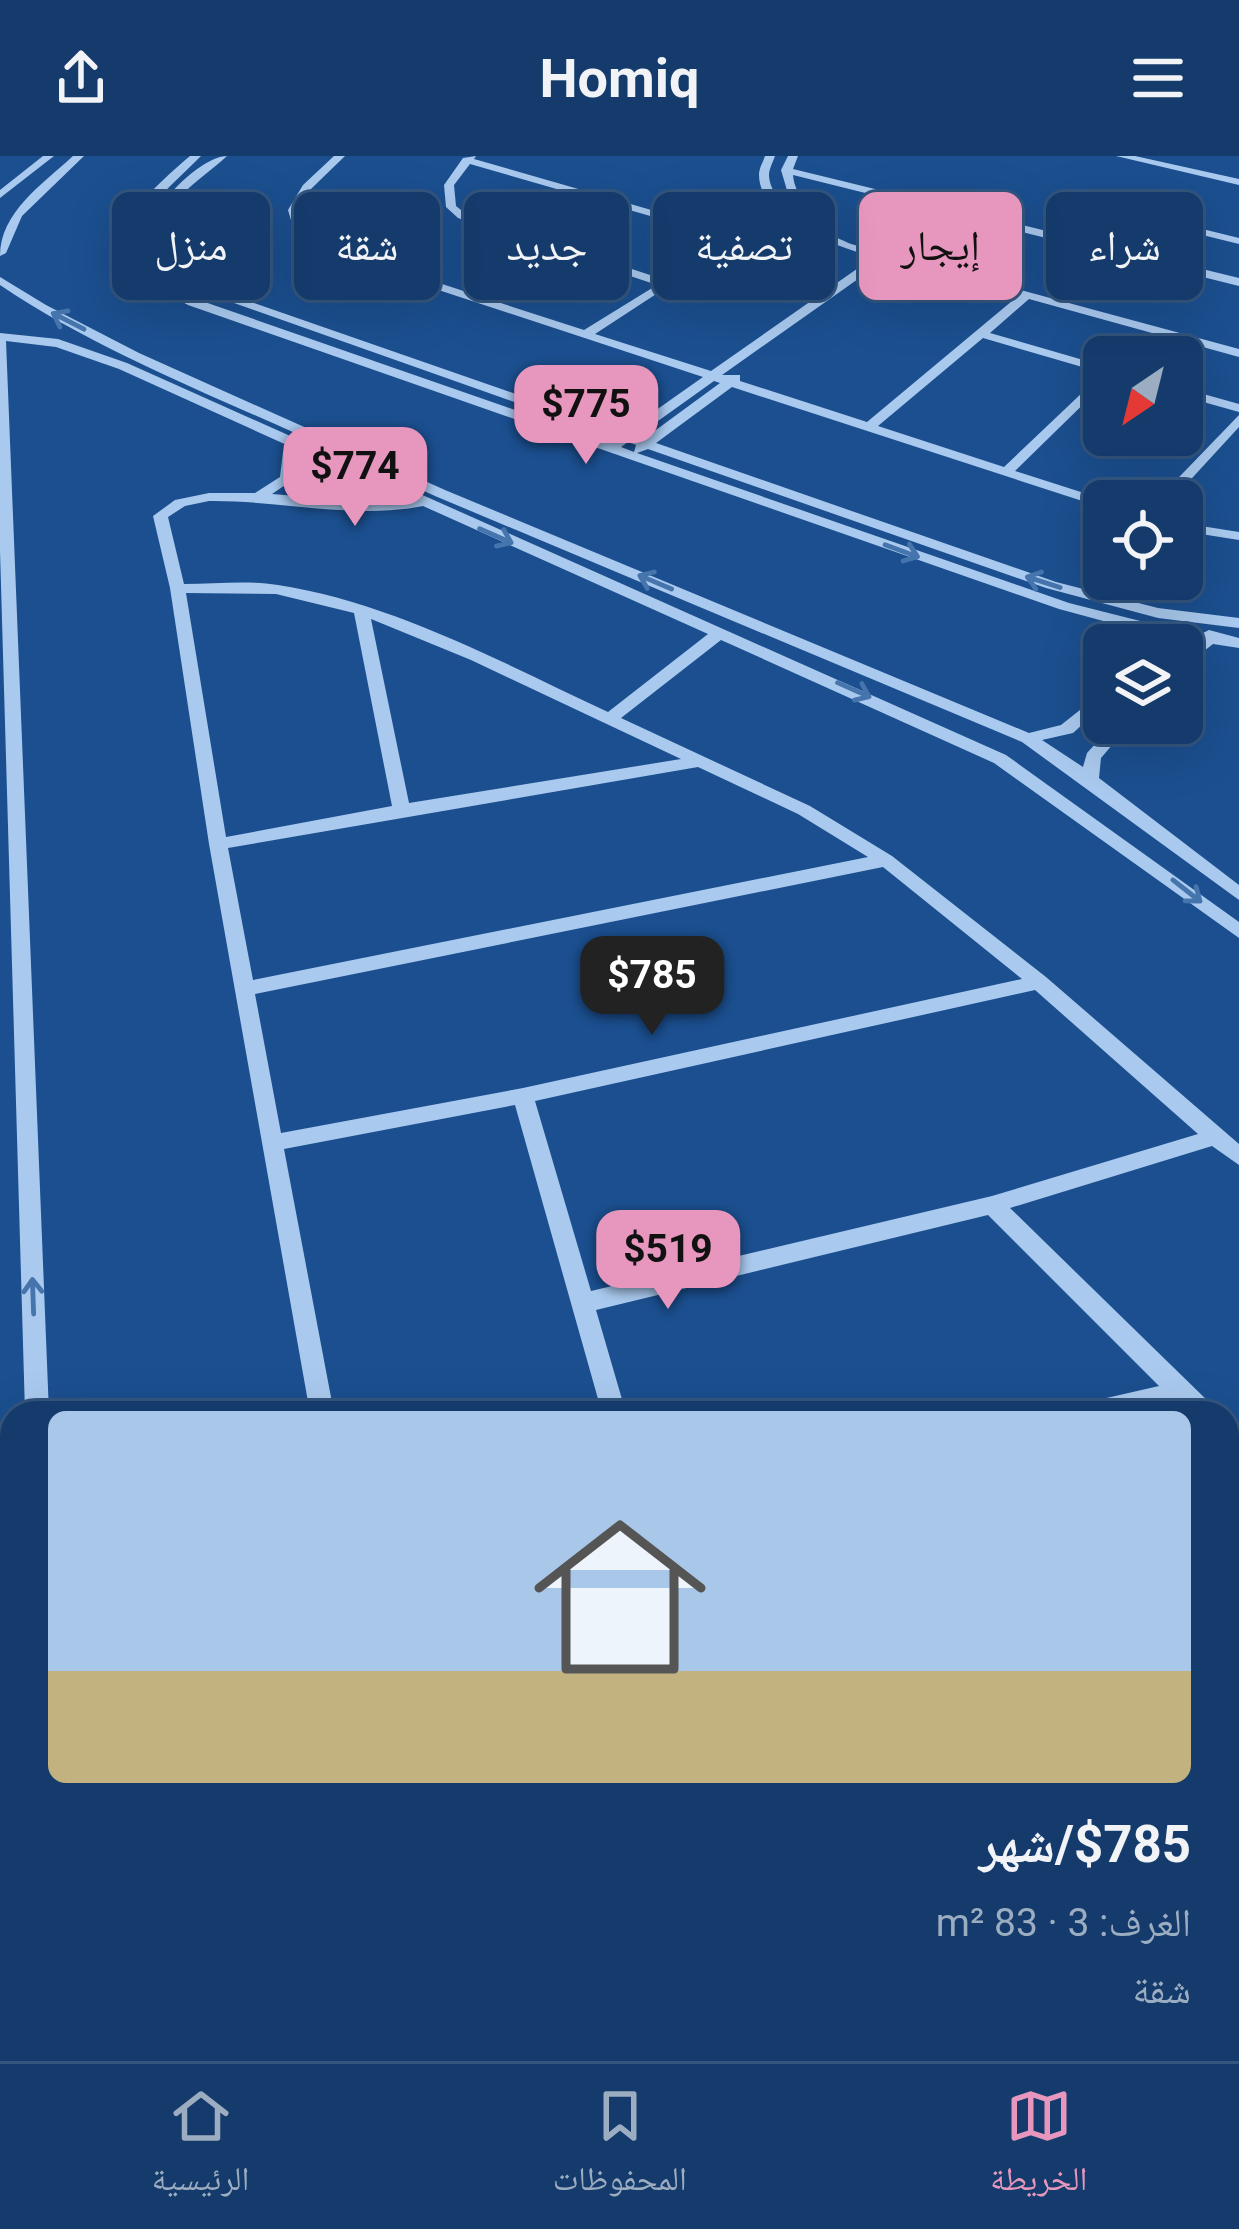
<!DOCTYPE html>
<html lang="ar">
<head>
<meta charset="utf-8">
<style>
	:root { --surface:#143b6b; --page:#214673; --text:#f1f3f6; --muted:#9dadc1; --line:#33557e; --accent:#e797bd }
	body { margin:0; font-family:Roboto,"Noto Naskh Arabic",sans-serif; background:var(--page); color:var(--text); direction:rtl; height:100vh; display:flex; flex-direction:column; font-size:45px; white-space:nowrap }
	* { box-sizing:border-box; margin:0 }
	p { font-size:39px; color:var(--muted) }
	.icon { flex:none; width:66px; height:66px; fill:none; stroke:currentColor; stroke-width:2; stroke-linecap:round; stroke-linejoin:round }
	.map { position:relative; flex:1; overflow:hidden; direction:ltr }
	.details { position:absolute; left:0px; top:1245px; width:1239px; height:660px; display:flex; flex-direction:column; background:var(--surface); border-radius:36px 36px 0 0; box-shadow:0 12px 48px #0002,0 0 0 3px var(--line); direction:rtl }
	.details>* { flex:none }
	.guide { position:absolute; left:36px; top:36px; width:1167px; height:108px; direction:rtl; display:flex; gap:24px }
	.needle { width:78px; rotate:215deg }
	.fabs { position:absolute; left:1083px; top:180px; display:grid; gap:24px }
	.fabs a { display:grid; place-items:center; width:120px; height:120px; border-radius:18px; background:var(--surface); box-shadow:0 12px 48px #0002,0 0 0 3px var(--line); font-size:60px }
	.price { position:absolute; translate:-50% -102px; padding:0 27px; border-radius:24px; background:var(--accent); color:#111; font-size:39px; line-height:78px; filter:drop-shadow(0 3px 6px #0008) }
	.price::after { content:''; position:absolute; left:50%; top:72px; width:36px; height:27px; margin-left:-18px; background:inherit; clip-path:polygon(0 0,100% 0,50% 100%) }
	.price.current { background:#222; color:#fff }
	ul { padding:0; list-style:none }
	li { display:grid; align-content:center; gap:24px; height:636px; padding:0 48px }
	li+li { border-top:3px solid var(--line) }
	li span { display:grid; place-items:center; height:372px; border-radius:18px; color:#555 }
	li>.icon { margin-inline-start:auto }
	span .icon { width:216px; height:216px; fill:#fffc; stroke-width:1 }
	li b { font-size:51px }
	.pill { padding:0 42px; border-radius:18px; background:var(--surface); box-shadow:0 12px 48px #0002,0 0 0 3px var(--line); font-size:42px; line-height:108px }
	.pill.current { background:var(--accent); color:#111 }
	header { display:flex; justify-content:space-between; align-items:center; height:156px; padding:0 48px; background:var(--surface); font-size:54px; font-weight:700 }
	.tabs { display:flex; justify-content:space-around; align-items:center; height:168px; border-top:3px solid var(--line); background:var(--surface); font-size:33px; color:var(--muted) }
	.tabs a { display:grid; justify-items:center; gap:6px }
	.tabs .current { color:var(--accent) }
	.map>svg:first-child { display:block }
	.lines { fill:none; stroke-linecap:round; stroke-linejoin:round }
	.minor { fill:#a9c9ee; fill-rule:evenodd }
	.oneway { stroke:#4674ac }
</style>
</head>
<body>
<header><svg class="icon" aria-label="menu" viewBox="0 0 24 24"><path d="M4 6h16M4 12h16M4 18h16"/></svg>Homiq<svg class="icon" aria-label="share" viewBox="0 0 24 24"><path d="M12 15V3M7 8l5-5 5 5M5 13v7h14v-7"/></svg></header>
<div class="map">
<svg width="1239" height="1905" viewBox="0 0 1239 1905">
	<rect width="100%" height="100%" fill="#1b4f8f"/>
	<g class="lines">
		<!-- minor -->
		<g class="minor">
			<path d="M 43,0 L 54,0 L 0,42 L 0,34 Z"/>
			<path d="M 73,0 L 84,0 L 22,60 L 6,97 L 0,100 C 0,56 43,28 73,0 Z"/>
			<path d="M 190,0 L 201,0 C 139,62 95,87 196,143 L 610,287 L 616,282 L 200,135 L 152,97 C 151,87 149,78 151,68 C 158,44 203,0 227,0 C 197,28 154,48 163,96 L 208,131 L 625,276 L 703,221 L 329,98 L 293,71 L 288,54 L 303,29 L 334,0 L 345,0 L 311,33 L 298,54 L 302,68 L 337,94 L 584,174 L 657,129 L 458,62 L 446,51 L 444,29 L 463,2 L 476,0 L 474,3 L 686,64 L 718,80 L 722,95 L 595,178 L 711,215 L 874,101 C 840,92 759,64 759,19 C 759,12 763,6 765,0 L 775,0 C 773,6 769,13 769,19 C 770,53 826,77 851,88 L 1239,193 L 1239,201 L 1029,143 L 990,177 L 1104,210 L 1104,228 L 1015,315 L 1109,345 L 1104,345 L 1104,352 L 732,231 L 656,287 L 1056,426 L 1158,452 L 1239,462 L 1239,472 L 1158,462 L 1046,432 L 648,293 L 637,297 L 1069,447 L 1156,469 L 1203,477 L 1209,474 L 1239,482 L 1239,492 L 1213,488 L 1182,512 L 1182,499 L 1199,485 L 1155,479 L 1059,453 L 188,149 C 91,94 119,61 190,0 ZM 470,8 L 678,68 L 709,84 L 712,93 L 665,124 L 466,58 L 456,50 L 454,29 ZM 885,104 L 1018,140 L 867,266 L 740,225 L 740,219 L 722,219 ZM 983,182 L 1103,217 L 1004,311 L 878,270 ZM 714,225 L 720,227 L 645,282 L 637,280 ZM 628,286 L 636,289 L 634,296 L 621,291 Z"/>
			<path d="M 788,0 L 798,0 L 793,13 L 1239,122 L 1239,130 L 793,19 C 795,43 813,52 829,66 L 820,68 L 789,41 L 781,14 Z"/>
			<path d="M 1116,0 L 1135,0 L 1239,23 L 1239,29 Z"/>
			<path d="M 1178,67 L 1239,82 L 1239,88 L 1174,72 L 1174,68 Z"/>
			<path d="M 0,121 L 46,149 L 139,197 L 445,334 L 1029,577 L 1061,569 L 1104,535 L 1104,549 L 1073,577 L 1042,584 L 1083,611 L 1087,597 L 1114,567 L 1131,567 L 1101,602 L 1099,622 L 1239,729 L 1239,744 L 1022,586 L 435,340 L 308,283 L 308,288 L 1006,599 L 1239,766 L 1239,782 L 994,607 L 721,484 L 621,562 L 810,650 L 892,700 L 1046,821 L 1239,988 L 1239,1009 L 1212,990 L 1010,1052 L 1212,1249 L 1215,1257 L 1187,1257 L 1176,1247 L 1134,1257 L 1077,1257 L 1080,1249 L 1089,1246 L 1159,1230 L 988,1059 L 596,1154 L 626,1257 L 602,1257 L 515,949 L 284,993 L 334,1257 L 310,1257 L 209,688 L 170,432 L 153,360 L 175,344 L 209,337 L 255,337 L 280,321 L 283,296 L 289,290 L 119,213 L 56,191 L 6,185 L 49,1257 L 25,1257 L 0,395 L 0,177 L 58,183 L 127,207 L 297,283 L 306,282 C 202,235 95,193 0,129 ZM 300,294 L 410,344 L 359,345 L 272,338 L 294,323 L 297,297 ZM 209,345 C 279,344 354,364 423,350 L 708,478 L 608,556 C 505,508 391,446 278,429 C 248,424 215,428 184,428 L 168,361 L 185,350 ZM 186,437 L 276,438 L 354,457 L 392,650 L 226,681 ZM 371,463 L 471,504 L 681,603 L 409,647 ZM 698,611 L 798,658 L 868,701 L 253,824 L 228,692 ZM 883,711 L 1022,823 L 523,932 L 281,977 L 255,838 ZM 1035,834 L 1198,978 L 992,1040 L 591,1135 L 535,945 Z"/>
			<path d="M 1182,232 L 1239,248 L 1239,256 L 1182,240 Z"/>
			<path d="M 1239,259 L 1239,271 L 1171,345 L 1156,345 Z"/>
			<path d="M 1182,367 L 1239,376 L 1239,384 L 1182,375 Z"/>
			<path d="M 1227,1270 L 1239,1276 L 1239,1304 L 1227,1298 Z"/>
			<path d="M 1239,1510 L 1239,1538 L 1227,1541 L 1227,1513 Z"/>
			<rect x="49" y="1893" width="32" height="12"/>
			<path d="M 416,1893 L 448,1893 L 450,1905 L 418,1905 Z"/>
		</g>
	</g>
	<!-- one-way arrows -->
	<defs><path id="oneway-shaft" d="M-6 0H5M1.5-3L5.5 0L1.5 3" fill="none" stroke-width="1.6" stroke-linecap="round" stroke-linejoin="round" transform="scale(3)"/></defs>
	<g class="oneway">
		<use href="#oneway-shaft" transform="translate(68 165) rotate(-153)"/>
		<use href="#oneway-shaft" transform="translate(496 380) rotate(24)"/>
		<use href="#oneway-shaft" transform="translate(902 395) rotate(20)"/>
		<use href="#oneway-shaft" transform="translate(655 426) rotate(-157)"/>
		<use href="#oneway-shaft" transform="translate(1043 426) rotate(-162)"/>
		<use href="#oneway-shaft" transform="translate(854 534) rotate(24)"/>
		<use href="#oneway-shaft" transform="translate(1187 735) rotate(38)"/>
		<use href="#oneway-shaft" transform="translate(33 1140) rotate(-92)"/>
	</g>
</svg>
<div class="fabs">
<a><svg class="needle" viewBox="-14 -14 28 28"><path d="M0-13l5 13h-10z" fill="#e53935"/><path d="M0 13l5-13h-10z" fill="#9dadc1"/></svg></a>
<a><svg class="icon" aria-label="locate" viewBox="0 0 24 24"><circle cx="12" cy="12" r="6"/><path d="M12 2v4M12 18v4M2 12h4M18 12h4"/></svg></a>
<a><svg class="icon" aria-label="layers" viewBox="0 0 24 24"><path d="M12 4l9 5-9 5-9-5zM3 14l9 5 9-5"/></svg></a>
</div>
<b class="price" style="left:586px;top:311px">$775</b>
<b class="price" style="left:355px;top:373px">$774</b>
<b class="price current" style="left:652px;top:882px">$785</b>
<b class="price" style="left:668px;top:1156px">$519</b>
<div class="guide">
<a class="pill">شراء</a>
<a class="pill current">إيجار</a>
<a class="pill">تصفية</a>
<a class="pill">جديد</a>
<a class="pill">شقة</a>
<a class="pill">منزل</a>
</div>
<section class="details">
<ul>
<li><span style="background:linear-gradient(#a9c7e8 70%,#c2b280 0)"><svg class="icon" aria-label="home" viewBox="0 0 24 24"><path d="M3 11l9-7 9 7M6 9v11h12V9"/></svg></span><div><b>$785/شهر</b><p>الغرف: 3 · 83 m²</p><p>شقة</p></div></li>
</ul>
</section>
</div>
<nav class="tabs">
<a class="current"><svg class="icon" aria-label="map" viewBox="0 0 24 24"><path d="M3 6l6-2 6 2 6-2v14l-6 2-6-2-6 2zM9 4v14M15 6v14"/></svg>الخريطة</a>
<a><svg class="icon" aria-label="saved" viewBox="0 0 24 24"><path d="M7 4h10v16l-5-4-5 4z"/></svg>المحفوظات</a>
<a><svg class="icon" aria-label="home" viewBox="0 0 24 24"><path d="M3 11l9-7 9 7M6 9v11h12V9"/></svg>الرئيسية</a>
</nav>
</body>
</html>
